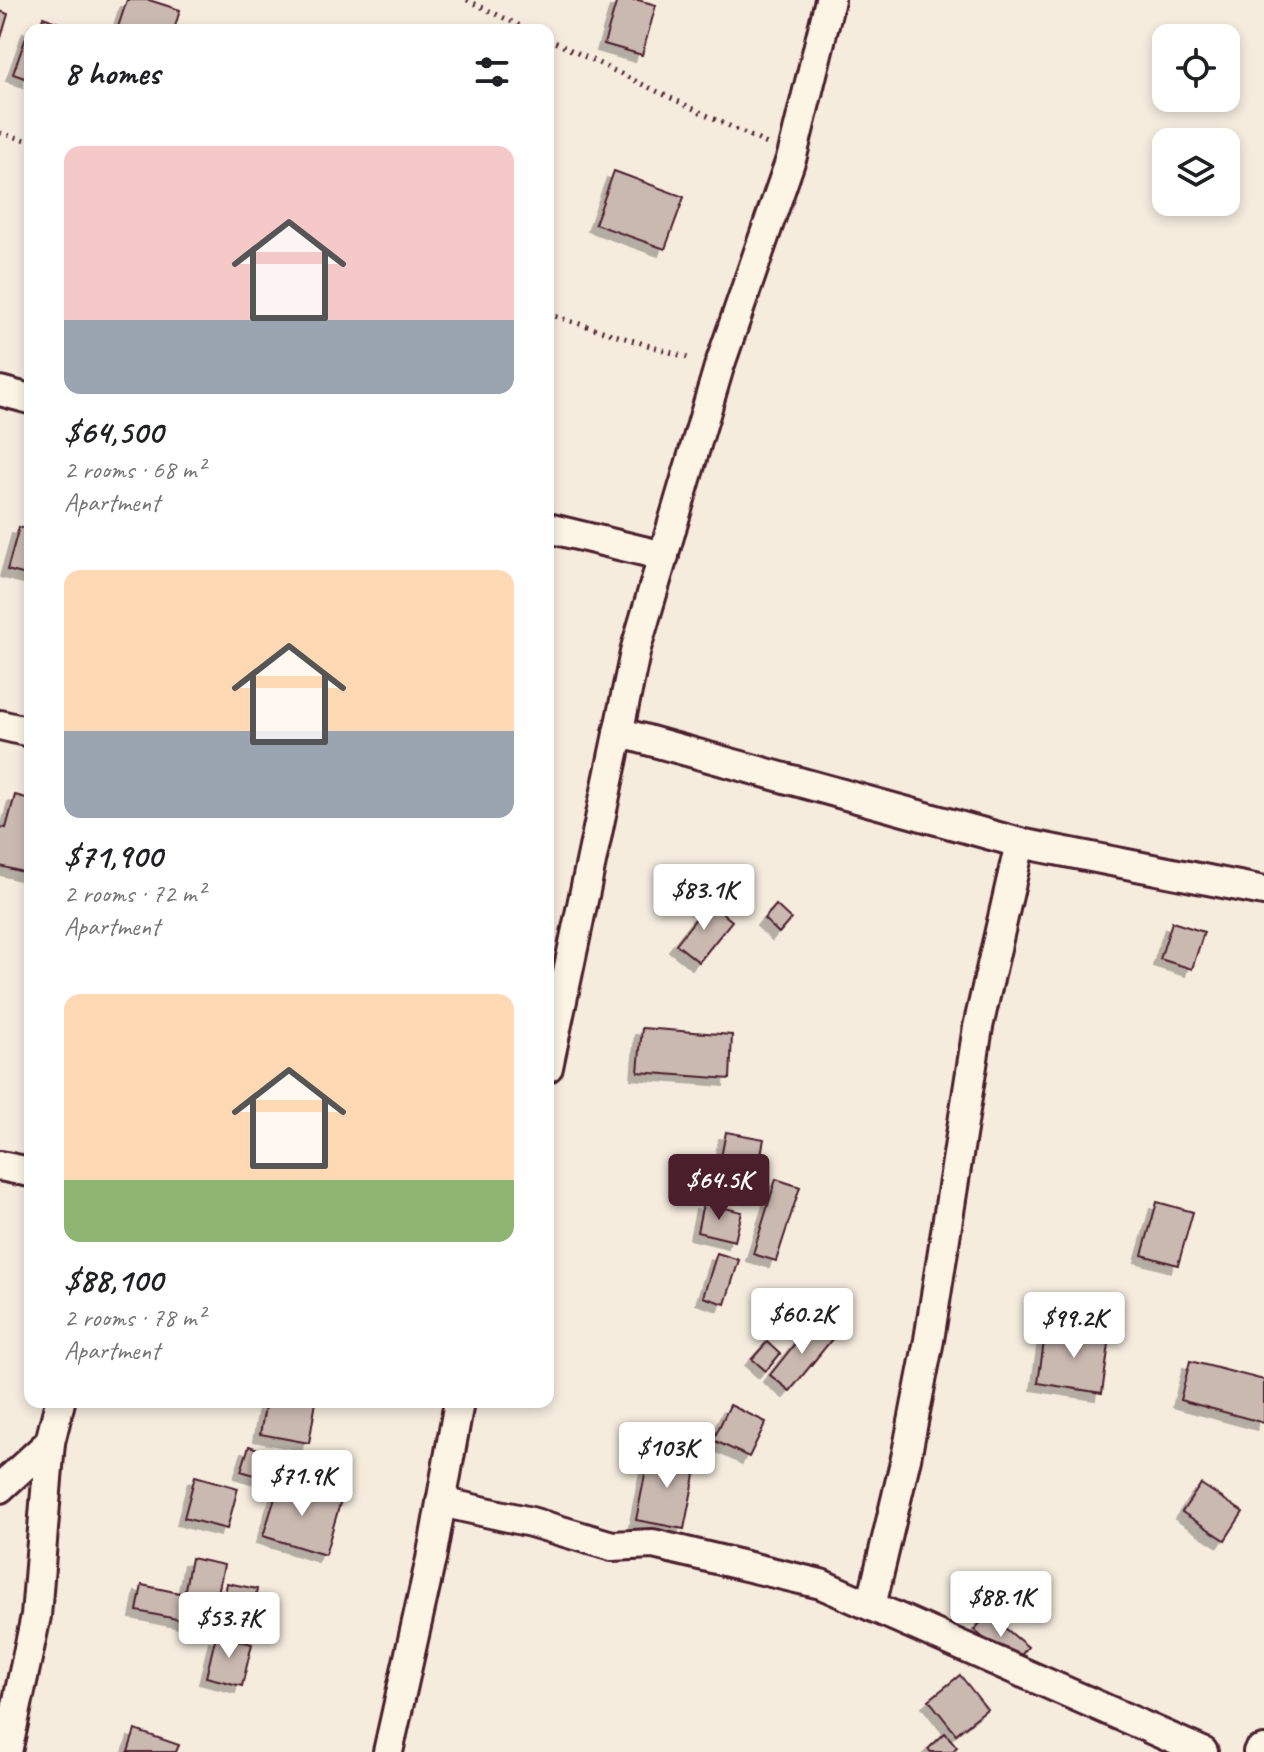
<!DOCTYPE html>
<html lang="en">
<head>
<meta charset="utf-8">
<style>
	:root { --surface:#fff; --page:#f6f6f6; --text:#202124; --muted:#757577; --accent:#4a1f2b }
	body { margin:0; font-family:Caveat,sans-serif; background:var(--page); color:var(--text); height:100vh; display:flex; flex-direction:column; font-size:30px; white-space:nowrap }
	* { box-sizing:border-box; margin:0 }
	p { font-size:26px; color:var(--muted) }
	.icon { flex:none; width:44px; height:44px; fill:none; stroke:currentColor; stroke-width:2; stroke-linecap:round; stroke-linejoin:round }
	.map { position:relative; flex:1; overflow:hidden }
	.sheet { position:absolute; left:24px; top:24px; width:530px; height:1384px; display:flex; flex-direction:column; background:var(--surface); border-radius:16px; box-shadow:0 4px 12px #0003 }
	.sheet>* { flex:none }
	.tools { position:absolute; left:1152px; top:24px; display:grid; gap:16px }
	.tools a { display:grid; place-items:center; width:88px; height:88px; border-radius:16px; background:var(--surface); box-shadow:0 4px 12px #0003; font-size:40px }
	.price { position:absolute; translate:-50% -68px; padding:0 18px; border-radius:8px; background:#fff; color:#222; font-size:26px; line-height:52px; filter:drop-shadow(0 2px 4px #0008) }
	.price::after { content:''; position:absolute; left:50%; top:48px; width:24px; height:18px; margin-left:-12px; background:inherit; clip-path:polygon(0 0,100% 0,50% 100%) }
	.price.current { background:var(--accent); color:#fff }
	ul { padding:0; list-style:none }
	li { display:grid; align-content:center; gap:16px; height:424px; padding:0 40px }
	li span { display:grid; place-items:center; height:248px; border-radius:16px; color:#555 }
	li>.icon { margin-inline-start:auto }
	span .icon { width:144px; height:144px; fill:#fffc; stroke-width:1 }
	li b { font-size:34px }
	h2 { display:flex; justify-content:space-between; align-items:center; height:96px; padding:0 40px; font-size:34px }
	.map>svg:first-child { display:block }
	.building { fill:#cab9b1; stroke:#4a1f2b; stroke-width:2; filter:url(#shadow) }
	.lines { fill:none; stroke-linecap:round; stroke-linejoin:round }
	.street-casing { stroke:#4a1f2b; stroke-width:34 }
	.path { stroke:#4a1f2b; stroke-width:5; stroke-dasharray:2 6; stroke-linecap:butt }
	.street { stroke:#fcf5e5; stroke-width:28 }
</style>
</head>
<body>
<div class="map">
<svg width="1264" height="1752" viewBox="0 0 1264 1752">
	<defs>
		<filter id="shadow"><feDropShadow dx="-7" dy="7" stdDeviation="0" flood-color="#0004"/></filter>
	</defs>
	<rect width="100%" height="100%" fill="#f5ecde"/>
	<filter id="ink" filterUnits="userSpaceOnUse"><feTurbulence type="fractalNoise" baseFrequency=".0125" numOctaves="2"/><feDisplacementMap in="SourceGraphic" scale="16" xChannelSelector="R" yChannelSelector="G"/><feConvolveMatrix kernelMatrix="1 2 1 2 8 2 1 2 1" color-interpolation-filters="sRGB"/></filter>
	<g filter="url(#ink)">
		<!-- building -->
		<g class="building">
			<path d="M 127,0 L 149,0 L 180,10 L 174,30 L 117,30 Z"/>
			<path d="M 617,0 L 638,0 L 656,5 L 642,55 L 604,44 Z"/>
			<path d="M 0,11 L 8,14 L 0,41 Z"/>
			<path d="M 43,17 L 77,30 L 30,30 L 30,80 L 13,74 L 30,26 L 38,29 Z"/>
			<path d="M 614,171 L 684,197 L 665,249 L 595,224 Z"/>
			<path d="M 19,527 L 30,530 L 30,576 L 7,570 Z"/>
			<path d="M 15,795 L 30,799 L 30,874 L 0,866 L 0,827 L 6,828 Z"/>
			<path d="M 709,902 L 732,921 L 699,962 L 676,944 Z"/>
			<path d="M 776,905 L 791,919 L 779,933 L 764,919 Z"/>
			<path d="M 1172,922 L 1204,932 L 1192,969 L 1160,959 Z"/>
			<path d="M 642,1028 L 732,1035 L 730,1079 L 638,1072 Z"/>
			<path d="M 726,1132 L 764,1139 L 753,1196 L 715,1188 Z"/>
			<path d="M 776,1179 L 800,1187 L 776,1261 L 753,1254 Z"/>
			<path d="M 1157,1202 L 1193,1212 L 1178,1265 L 1142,1255 Z"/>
			<path d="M 703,1203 L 742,1212 L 735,1241 L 697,1232 Z"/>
			<path d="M 717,1253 L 739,1260 L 725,1304 L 703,1297 Z"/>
			<path d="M 813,1321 L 833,1338 L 790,1391 L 770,1375 Z"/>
			<path d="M 1046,1328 L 1110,1337 L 1102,1393 L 1038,1383 Z"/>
			<path d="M 767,1342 L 780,1354 L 766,1371 L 752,1359 Z"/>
			<path d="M 1190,1361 L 1264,1380 L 1264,1423 L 1180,1400 Z"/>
			<path d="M 266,1402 L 316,1402 L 309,1443 L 260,1434 Z"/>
			<path d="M 730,1405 L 766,1422 L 749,1457 L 713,1440 Z"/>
			<path d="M 249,1446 L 279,1456 L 271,1480 L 241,1471 Z"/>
			<path d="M 650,1450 L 698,1460 L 684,1529 L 636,1520 Z"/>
			<path d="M 195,1476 L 238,1488 L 227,1529 L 184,1518 Z"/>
			<path d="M 280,1482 L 341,1500 L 325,1555 L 263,1536 Z"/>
			<path d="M 1201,1484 L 1243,1512 L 1225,1540 L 1182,1512 Z"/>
			<path d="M 191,1558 L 224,1565 L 211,1626 L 137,1611 L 142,1585 L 184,1594 Z"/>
			<path d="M 227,1583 L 257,1589 L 250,1627 L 220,1622 Z"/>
			<path d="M 988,1614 L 1028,1647 L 1014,1664 L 974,1630 Z"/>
			<path d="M 216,1635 L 252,1644 L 242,1686 L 206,1677 Z"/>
			<path d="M 960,1675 L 987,1709 L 956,1734 L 929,1700 Z"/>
			<path d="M 135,1730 L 179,1745 L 176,1752 L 128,1752 Z"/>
			<path d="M 945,1733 L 957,1747 L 952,1752 L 931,1752 L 928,1749 Z"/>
		</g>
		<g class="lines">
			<!-- street casing -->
			<g class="street-casing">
				<g id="street">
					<path d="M 0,391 L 30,399"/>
					<path d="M 548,528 L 664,556"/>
					<path d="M 0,725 L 30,732"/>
					<path d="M 618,732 L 1020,843 L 1264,891"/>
					<path d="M 548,1067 L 636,648 L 719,367 L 792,156 L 830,0"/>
					<path d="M 0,1166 L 30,1172"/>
					<path d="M 0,1488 L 50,1442"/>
					<path d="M 441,1502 L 531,1522 L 612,1546 L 653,1544 L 821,1584 L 1203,1752"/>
					<path d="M 871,1606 L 906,1458 L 929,1340 L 978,1027 L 1020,843"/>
					<path d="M 7,1752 L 36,1616 L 50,1442 L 60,1402"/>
					<path d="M 388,1752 L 431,1559 L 459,1402"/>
					<path d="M 1258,1752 L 1264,1750"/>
				</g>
			</g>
			<!-- path -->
			<g class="path">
				<path d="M 467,0 L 529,30"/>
				<path d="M 548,39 L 767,144"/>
				<path d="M 0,133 L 30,141"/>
				<path d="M 548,314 L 692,359"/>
			</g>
			<!-- street -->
			<use href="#street" class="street"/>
		</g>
	</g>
</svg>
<div class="tools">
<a><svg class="icon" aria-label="locate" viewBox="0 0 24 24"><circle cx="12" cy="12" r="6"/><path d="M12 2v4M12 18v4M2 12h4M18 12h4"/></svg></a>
<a><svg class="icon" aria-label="layers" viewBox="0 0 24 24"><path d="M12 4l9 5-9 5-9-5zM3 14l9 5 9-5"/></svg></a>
</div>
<b class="price" style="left:704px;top:932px">$83.1K</b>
<b class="price current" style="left:719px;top:1222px">$64.5K</b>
<b class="price" style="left:802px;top:1356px">$60.2K</b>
<b class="price" style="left:1074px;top:1360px">$99.2K</b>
<b class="price" style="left:667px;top:1490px">$103K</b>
<b class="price" style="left:302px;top:1518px">$71.9K</b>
<b class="price" style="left:1001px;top:1639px">$88.1K</b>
<b class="price" style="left:229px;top:1660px">$53.7K</b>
<section class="sheet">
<h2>8 homes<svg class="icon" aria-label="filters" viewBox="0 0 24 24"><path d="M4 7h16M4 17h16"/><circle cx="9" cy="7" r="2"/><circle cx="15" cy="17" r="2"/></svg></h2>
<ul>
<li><span style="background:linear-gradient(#f6c9c9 70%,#9aa5b1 0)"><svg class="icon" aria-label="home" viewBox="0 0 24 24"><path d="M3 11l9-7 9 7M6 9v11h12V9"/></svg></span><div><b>$64,500</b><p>2 rooms · 68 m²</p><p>Apartment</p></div></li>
<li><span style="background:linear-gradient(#ffd9b3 65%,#9aa5b1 0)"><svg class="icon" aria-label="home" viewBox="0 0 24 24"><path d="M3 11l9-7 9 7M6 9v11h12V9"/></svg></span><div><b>$71,900</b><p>2 rooms · 72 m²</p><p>Apartment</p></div></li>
<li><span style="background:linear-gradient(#ffd9b3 75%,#8fb573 0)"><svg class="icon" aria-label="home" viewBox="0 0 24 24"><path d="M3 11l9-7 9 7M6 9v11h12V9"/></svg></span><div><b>$88,100</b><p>2 rooms · 78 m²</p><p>Apartment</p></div></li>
</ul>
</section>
</div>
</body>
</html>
